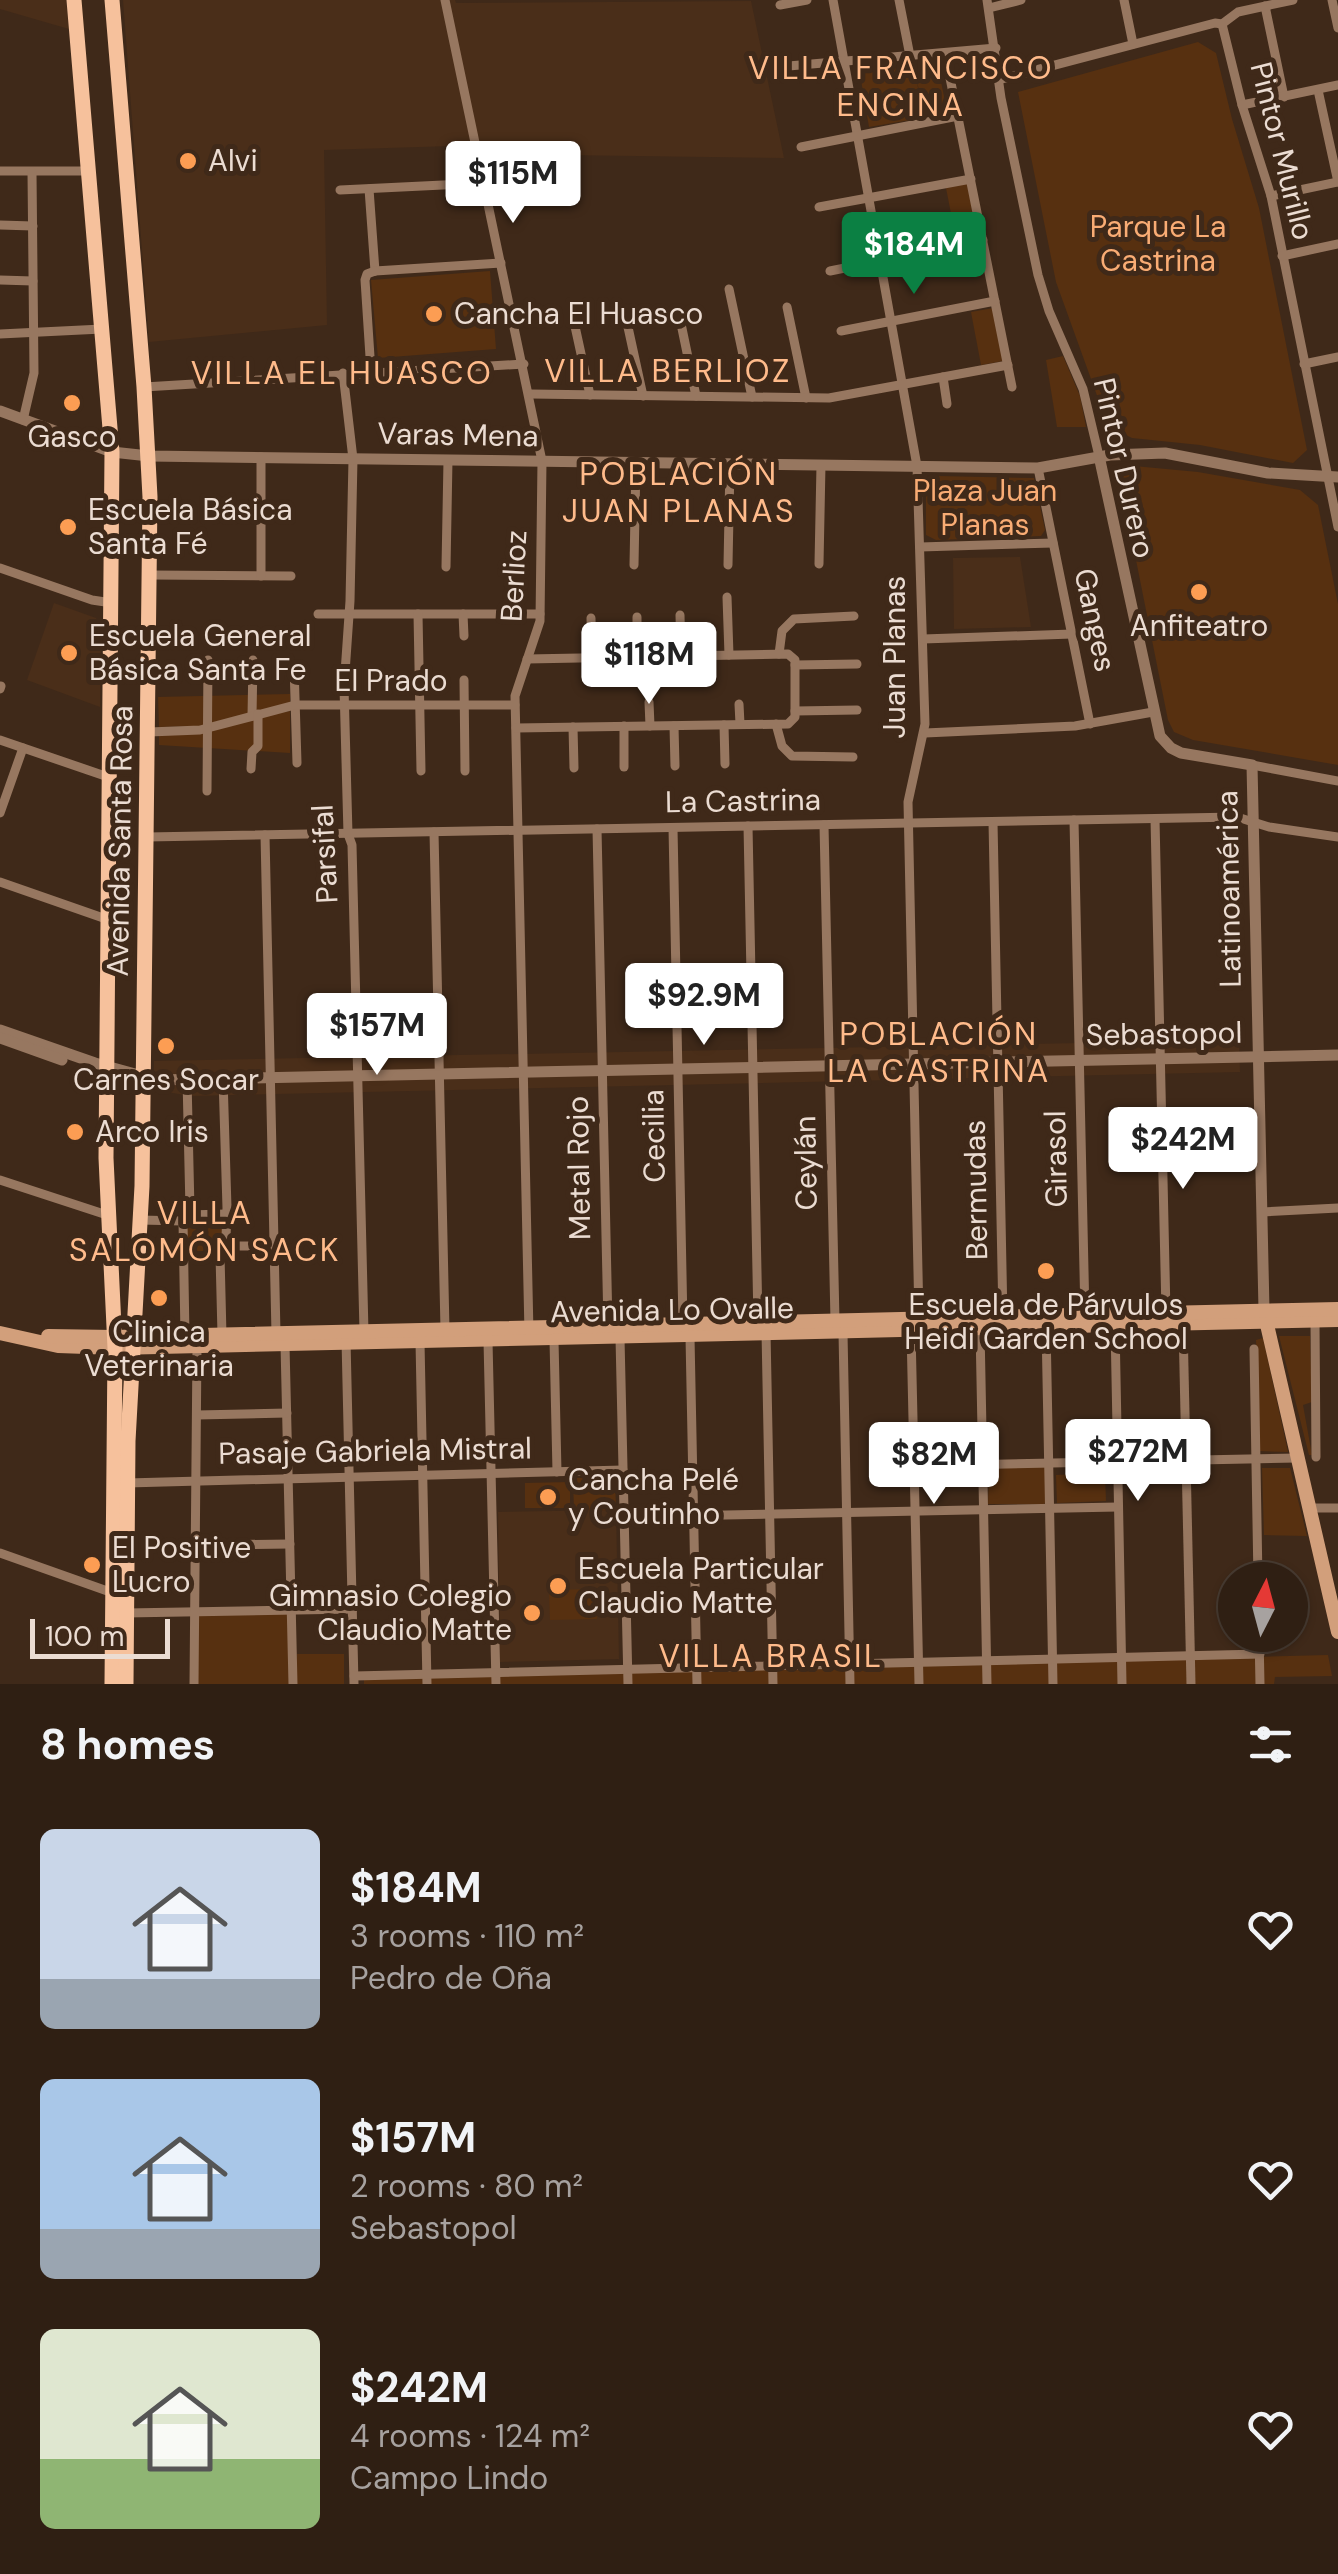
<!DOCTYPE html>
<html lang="en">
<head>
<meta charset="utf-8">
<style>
	:root { --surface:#2f1f13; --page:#37271c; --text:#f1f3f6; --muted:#a7a2a0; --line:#4a3d33; --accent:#0b8043 }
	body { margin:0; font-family:"DM Sans",sans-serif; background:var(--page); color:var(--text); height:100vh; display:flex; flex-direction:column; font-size:38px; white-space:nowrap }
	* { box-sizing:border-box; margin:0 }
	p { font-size:32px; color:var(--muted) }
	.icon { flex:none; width:55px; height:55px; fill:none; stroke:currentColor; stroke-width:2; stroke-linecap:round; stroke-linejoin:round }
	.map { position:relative; height:1684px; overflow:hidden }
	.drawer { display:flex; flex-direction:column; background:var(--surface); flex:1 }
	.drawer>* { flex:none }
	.needle { width:65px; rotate:6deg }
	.tools { position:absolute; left:1218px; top:1562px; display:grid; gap:20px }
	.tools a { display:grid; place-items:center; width:90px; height:90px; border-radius:50%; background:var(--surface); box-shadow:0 2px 8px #0004,0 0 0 2px var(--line); font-size:50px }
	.scale { position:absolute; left:30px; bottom:25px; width:140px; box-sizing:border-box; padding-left:10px; border:5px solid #ebdcd2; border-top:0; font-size:28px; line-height:35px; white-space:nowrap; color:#ebdcd2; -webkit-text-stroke:8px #3f2919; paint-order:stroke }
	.price { position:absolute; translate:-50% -85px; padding:0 22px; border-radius:10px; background:#fff; color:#222; font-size:32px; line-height:65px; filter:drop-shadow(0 2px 5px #0008) }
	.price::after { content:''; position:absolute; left:50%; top:60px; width:30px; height:22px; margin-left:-15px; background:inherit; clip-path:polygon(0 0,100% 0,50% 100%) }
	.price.active { background:var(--accent); color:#fff }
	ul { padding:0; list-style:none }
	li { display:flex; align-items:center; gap:30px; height:250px; padding:0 40px }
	li span { display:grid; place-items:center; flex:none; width:280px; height:200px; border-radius:15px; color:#555 }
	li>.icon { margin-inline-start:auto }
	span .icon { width:120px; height:120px; fill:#fffc; stroke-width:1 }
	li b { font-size:42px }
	h2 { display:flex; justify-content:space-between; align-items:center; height:120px; padding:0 40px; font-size:42px }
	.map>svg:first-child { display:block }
	.built { fill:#4a2e19 }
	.green { fill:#573010 }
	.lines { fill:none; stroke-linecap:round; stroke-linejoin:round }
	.minor { stroke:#977760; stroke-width:9 }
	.tertiary { stroke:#977760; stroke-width:11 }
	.secondary { stroke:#d29f7b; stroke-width:14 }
	.primary { stroke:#f6c19c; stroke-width:15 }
	.poi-dot { fill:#fc9d53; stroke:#3f2919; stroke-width:4 }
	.labels { text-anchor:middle; stroke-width:10; stroke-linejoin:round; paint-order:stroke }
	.street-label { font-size:30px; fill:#ebdcd2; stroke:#3f2919 }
	.poi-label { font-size:30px; fill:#ebdcd2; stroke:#3f2919; text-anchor:start }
	.park-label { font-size:30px; fill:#f9ac74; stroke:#3f2919 }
	.neighbourhood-label { font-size:32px; letter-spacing:2.5px; fill:#ffbb8b; stroke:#3f2919 }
</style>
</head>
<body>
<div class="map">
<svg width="1338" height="1684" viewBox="0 0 1338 1684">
	<rect width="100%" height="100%" fill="#3f2919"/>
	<!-- built -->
	<g class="built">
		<path d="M 0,0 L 66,0 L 69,29 L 0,9 Z"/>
		<path d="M 123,0 L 455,0 L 456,3 L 751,1 L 784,158 L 486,154 L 483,145 L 324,150 L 327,325 L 149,342 Z"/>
		<path d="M 1020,557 L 1031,627 L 954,629 L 953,558 Z"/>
		<path d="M 54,603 L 96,618 L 101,625 L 100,707 L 27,680 Z"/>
		<path d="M 1239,1040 L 1240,1072 L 191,1096 L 154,1090 L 154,1061 Z"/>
		<path d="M 616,1510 L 619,1659 L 500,1662 L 498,1512 Z"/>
	</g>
	<!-- green -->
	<g class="green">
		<path d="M 1198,42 L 1216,53 L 1232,119 L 1259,208 L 1307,450 L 1293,463 L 1200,445 L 1132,438 L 1108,426 L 1056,282 L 1018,92 Z"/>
		<path d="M 913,65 L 915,72 L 938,67 L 947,111 L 924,115 L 917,81 L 922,118 L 869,127 L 860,74 Z"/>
		<path d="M 967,183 L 977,235 L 956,239 L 946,188 Z"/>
		<path d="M 490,271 L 496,349 L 378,358 L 371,280 Z"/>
		<path d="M 993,308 L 1003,361 L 981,365 L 971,312 Z"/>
		<path d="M 1063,356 L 1080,396 L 1086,427 L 1057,427 L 1046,360 Z"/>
		<path d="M 1134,466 L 1198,472 L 1300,490 L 1318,505 L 1338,604 L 1338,765 L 1193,740 L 1174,732 L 1168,720 L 1120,480 Z"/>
		<path d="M 936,476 L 1034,478 L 1045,530 L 1041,536 L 936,540 L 926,535 L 926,481 Z"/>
		<path d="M 290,694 L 290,703 L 200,726 L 159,727 L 158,697 Z"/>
		<path d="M 290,711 L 290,753 L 159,745 L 159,735 Z"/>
		<path d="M 194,1215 L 223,1216 L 222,1240 L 216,1251 L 186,1251 L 186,1227 Z"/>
		<path d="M 1279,1336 L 1310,1336 L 1312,1402 L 1303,1405 L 1312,1455 L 1309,1455 Z"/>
		<path d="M 1263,1338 L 1288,1452 L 1259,1451 L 1256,1340 Z"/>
		<path d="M 1042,1465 L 1046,1469 L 1046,1502 L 1044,1504 L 988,1504 L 989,1467 Z"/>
		<path d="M 1262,1468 L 1290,1468 L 1307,1536 L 1264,1535 Z"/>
		<path d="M 1105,1473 L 1106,1501 L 1057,1503 L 1056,1475 Z"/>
		<path d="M 615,1477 L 616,1510 L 574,1511 L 573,1478 Z"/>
		<path d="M 570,1482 L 570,1508 L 525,1508 L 525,1483 Z"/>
		<path d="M 596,1589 L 597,1619 L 550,1620 L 549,1590 Z"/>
		<path d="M 201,1612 L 286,1612 L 289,1616 L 290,1684 L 197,1684 L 198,1616 Z"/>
		<rect x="297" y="1654" width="47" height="30"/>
		<path d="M 1328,1655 L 1332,1676 L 1275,1677 L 1274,1684 L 364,1684 L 364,1679 Z"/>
	</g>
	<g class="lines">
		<!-- minor -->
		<g class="minor">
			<path d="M 445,0 L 542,461 L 540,621 L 515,696 L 529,1333"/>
			<path d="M 833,0 L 917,466 L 925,724 L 908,802 L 919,1319"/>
			<path d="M 899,0 L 910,56"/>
			<path d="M 987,0 L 1001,98 L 1038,275 L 1049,311 L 1083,389 L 1099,456"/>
			<path d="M 1124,0 L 1133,44"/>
			<path d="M 1332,0 L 1338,28"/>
			<path d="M 780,5 L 807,0"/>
			<path d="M 1265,6 L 1284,97"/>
			<path d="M 989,8 L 1021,0"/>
			<path d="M 1222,24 L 1242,105 L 1271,196 L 1338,527"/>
			<path d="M 945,53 L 1012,387"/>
			<path d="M 777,67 L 996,48"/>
			<path d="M 998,80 L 1215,23 L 1222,24 L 1238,12 L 1293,0"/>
			<path d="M 1318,90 L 1338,182"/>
			<path d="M 1242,105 L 1338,85"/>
			<path d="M 801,147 L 958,116"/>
			<path d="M 0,171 L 88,171"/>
			<path d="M 369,189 L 375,271"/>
			<path d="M 340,190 L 484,183"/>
			<path d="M 1271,196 L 1338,182"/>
			<path d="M 819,207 L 971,179"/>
			<path d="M 0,225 L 33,226"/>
			<path d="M 1282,256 L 1338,244"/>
			<path d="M 375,271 L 501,263"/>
			<path d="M 830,271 L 983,240"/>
			<path d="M 0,280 L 33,281"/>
			<path d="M 729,289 L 752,397"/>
			<path d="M 787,307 L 806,398"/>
			<path d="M 571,308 L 590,395"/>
			<path d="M 679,314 L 696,396"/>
			<path d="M 626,318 L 643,396"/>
			<path d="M 841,331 L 995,301"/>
			<path d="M 0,334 L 102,329"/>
			<path d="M 1304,364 L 1338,357"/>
			<path d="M 371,372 L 365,280 L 367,274 L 375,271"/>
			<path d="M 343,373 L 353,459 L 350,601 L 344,687 L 348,834 L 352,845 L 364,1332"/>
			<path d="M 943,377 L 947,404"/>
			<path d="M 144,387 L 524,364"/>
			<path d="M 531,394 L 829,398 L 1008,365"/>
			<path d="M 23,420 L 34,373 L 32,172"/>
			<path d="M 1038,468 L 1090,724"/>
			<path d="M 920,547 L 1053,543"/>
			<path d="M 819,564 L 821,465"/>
			<path d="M 634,565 L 636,462"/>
			<path d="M 728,565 L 730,464"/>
			<path d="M 446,567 L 448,460"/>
			<path d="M 0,568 L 92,600 L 112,603"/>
			<path d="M 150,575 L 291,576"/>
			<path d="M 261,576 L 261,457"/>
			<path d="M 727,597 L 729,655"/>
			<path d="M 318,614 L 540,614"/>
			<path d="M 418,614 L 421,771"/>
			<path d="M 463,614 L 464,636"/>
			<path d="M 680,615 L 681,656"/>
			<path d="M 637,617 L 637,657"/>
			<path d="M 591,618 L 592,658"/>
			<path d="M 923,639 L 1072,634"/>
			<path d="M 779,654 L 782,631 L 794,619 L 854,616"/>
			<path d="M 693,656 L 694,679"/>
			<path d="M 603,657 L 604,681"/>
			<path d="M 795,665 L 857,664"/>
			<path d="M 294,666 L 297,763"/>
			<path d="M 464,680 L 465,771"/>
			<path d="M 0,689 L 1,686"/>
			<path d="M 649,702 L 650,726"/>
			<path d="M 739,704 L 740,724"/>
			<path d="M 795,711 L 857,710"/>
			<path d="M 252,716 L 253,660"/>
			<path d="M 776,724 L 782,746 L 792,756 L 853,757"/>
			<path d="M 724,725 L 725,764"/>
			<path d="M 624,726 L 624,767"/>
			<path d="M 674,726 L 675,766"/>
			<path d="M 573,727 L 574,768"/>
			<path d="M 516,728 L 788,724 L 795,717 L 795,660 L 788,654 L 527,659"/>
			<path d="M 149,732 L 200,730 L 295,705 L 515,705"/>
			<path d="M 925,733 L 1075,726 L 1153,712"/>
			<path d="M 0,740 L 111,778"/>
			<path d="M 1252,765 L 1338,781"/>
			<path d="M 251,769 L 252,752 L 258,746 L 258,714"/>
			<path d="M 207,791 L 208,660"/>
			<path d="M 0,813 L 23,748"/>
			<path d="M 1155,819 L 1166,1313"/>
			<path d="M 1074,820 L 1085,1316"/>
			<path d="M 993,822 L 1003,1318"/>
			<path d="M 824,825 L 835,1321"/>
			<path d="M 748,826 L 758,1322"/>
			<path d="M 673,828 L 683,1324"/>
			<path d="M 597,829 L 608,1326"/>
			<path d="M 434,832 L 445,1330"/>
			<path d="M 265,835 L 276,1334"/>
			<path d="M 147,837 L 1237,817 L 1269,827 L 1338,837"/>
			<path d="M 0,882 L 109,920"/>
			<path d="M 0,1180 L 107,1215"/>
			<path d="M 1262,1212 L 1338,1208"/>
			<path d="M 187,1215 L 226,1214"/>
			<path d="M 140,1220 L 183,1221"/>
			<path d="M 223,1246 L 274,1246"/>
			<path d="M 1315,1322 L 1316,1457"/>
			<path d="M 1183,1324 L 1191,1684"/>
			<path d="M 1115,1326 L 1122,1684"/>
			<path d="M 1046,1327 L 1053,1684"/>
			<path d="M 980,1329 L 987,1684"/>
			<path d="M 911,1331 L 919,1684"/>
			<path d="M 766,1332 L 773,1684"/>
			<path d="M 843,1333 L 850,1684"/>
			<path d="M 222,1335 L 220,1255 L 226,1238 L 227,1208 L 223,1078"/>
			<path d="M 185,1336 L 183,1221 L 190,1210 L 187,1079"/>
			<path d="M 690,1337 L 697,1684"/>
			<path d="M 620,1338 L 628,1684"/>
			<path d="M 346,1340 L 354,1684"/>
			<path d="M 554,1340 L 557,1472"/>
			<path d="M 488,1341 L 496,1684"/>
			<path d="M 420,1342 L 427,1684"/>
			<path d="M 285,1345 L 293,1684"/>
			<path d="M 1254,1349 L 1258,1580"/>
			<path d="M 197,1415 L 287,1413"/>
			<path d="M 914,1466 L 1297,1458"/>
			<path d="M 127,1483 L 623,1470"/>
			<path d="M 1309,1508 L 1338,1508"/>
			<path d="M 624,1517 L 1118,1507"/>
			<path d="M 196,1545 L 290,1544"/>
			<path d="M 0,1553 L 113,1593"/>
			<path d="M 126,1613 L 353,1609"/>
			<path d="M 1259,1635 L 1260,1684"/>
			<path d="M 354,1676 L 1260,1654"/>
			<path d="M 194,1684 L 197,1347"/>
		</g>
		<!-- tertiary -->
		<g class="tertiary">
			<path d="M 0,411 L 112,452 L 149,456 L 1038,468 L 1110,455 L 1165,453 L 1268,473 L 1338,477"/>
			<path d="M 1099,456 L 1160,736 L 1171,748 L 1181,753 L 1252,765 L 1264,1310"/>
			<path d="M 0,1030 L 95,1063 L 157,1080 L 1338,1055"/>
			<path d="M 0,1038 L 62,1060"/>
		</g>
		<!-- secondary -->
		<g class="secondary">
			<path d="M 1265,1316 L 1338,1632"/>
			<path d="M 0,1333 L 58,1346 L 115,1348 L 1338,1320"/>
			<path d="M 48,1336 L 114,1337 L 1338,1309"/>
		</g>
		<!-- primary -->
		<g class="primary">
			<path d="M 74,0 L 112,452 L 106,1158 L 115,1348 L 112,1684"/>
			<path d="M 112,0 L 144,387 L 150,497 L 142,1186 L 128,1441 L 126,1684"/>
		</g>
	</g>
	<!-- markers -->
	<g class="poi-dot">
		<circle cx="188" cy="161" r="10"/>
		<circle cx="434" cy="314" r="10"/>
		<circle cx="72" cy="403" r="10"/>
		<circle cx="68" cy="527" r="10"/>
		<circle cx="1199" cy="592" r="10"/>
		<circle cx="69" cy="653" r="10"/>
		<circle cx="166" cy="1046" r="10"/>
		<circle cx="75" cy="1132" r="10"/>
		<circle cx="1046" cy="1271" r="10"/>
		<circle cx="159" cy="1298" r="10"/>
		<circle cx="548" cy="1497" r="10"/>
		<circle cx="92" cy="1565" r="10"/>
		<circle cx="558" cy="1586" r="10"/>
		<circle cx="532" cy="1613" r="10"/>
	</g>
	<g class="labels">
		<!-- street labels -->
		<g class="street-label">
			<text transform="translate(1282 151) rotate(76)" y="10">Pintor Murillo</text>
			<text transform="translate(458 435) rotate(1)" y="10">Varas Mena</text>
			<text transform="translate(1124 468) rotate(77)" y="10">Pintor Durero</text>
			<text transform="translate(514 576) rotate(-87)" y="10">Berlioz</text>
			<text transform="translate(1095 620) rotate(78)" y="10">Ganges</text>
			<text transform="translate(895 657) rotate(-90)" y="10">Juan Planas</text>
			<text x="391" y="691">El Prado</text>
			<text transform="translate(743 801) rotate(-1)" y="10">La Castrina</text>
			<text transform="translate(120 841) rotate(-89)" y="10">Avenida Santa Rosa</text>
			<text transform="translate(325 854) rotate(-93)" y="10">Parsifal</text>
			<text transform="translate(1229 889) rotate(-91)" y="10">Latinoamérica</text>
			<text transform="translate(1164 1034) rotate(-1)" y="10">Sebastopol</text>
			<text transform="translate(654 1136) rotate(-91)" y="10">Cecilia</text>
			<text transform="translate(1056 1159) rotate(-91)" y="10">Girasol</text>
			<text transform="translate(806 1163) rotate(-91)" y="10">Ceylán</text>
			<text transform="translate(579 1168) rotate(-91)" y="10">Metal Rojo</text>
			<text transform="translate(976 1190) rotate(-91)" y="10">Bermudas</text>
			<text transform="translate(672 1310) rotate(-1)" y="10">Avenida Lo Ovalle</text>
			<text transform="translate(375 1451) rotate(-1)" y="10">Pasaje Gabriela Mistral</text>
		</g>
		<!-- poi labels -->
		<g class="poi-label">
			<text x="208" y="171">Alvi</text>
			<text x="454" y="324">Cancha El Huasco</text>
			<text x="72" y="447" text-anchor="middle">Gasco</text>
			<text x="88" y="520">Escuela Básica<tspan x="88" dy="34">Santa Fé</tspan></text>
			<text x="1199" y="636" text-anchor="middle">Anfiteatro</text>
			<text x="89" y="646">Escuela General<tspan x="89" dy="34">Básica Santa Fe</tspan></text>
			<text x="166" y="1090" text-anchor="middle">Carnes Socar</text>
			<text x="95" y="1142">Arco Iris</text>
			<text x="1046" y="1315" text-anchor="middle">Escuela de Párvulos<tspan x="1046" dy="34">Heidi Garden School</tspan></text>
			<text x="159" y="1342" text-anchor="middle">Clinica<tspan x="159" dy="34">Veterinaria</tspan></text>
			<text x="568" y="1490">Cancha Pelé<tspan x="568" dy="34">y Coutinho</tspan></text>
			<text x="112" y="1558">El Positive<tspan x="112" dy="34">Lucro</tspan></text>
			<text x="578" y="1579">Escuela Particular<tspan x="578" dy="34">Claudio Matte</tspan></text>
			<text x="512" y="1606" text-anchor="end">Gimnasio Colegio<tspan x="512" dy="34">Claudio Matte</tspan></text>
		</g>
		<!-- park labels -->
		<g class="park-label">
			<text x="1158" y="237">Parque La<tspan x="1158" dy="34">Castrina</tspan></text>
			<text x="985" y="501">Plaza Juan<tspan x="985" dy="34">Planas</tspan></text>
		</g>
		<!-- neighbourhood labels -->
		<g class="neighbourhood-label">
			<text x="901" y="79">VILLA FRANCISCO<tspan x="901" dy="37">ENCINA</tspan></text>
			<text x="668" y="382">VILLA BERLIOZ</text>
			<text x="342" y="384">VILLA EL HUASCO</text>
			<text x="679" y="485">POBLACIÓN<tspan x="679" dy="37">JUAN PLANAS</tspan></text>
			<text x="939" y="1045">POBLACIÓN<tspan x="939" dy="37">LA CASTRINA</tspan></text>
			<text x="205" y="1224">VILLA<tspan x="205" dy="37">SALOMÓN SACK</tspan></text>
			<text x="771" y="1667">VILLA BRASIL</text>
		</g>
	</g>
</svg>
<div class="tools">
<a><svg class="needle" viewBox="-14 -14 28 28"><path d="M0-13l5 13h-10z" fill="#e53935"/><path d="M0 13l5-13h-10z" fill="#a7a2a0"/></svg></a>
</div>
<div class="scale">100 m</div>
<b class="price" style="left:513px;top:226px">$115M</b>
<b class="price active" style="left:914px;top:297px">$184M</b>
<b class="price" style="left:649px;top:707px">$118M</b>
<b class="price" style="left:704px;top:1048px">$92.9M</b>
<b class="price" style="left:377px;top:1078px">$157M</b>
<b class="price" style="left:1183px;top:1192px">$242M</b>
<b class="price" style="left:1138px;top:1504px">$272M</b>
<b class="price" style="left:934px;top:1507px">$82M</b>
</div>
<section class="drawer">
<h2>8 homes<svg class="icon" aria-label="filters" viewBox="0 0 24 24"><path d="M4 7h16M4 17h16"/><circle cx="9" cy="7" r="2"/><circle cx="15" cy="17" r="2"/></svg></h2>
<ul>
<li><span style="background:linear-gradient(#c9d6e8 75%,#9aa5b1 0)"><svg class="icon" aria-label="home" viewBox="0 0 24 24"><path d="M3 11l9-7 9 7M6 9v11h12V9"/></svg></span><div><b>$184M</b><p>3 rooms · 110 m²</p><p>Pedro de Oña</p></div><svg class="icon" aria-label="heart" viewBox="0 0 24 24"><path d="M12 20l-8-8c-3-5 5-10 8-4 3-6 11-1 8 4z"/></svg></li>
<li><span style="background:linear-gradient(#a9c7e8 75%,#9aa5b1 0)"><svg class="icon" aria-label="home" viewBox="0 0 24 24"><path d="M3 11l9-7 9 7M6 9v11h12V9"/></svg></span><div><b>$157M</b><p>2 rooms · 80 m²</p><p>Sebastopol</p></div><svg class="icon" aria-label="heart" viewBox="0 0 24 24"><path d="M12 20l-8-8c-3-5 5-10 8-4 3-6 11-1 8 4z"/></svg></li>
<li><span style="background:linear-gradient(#dfe7d0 65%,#8fb573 0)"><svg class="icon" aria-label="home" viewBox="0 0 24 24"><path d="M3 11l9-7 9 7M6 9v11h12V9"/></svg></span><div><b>$242M</b><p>4 rooms · 124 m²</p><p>Campo Lindo</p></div><svg class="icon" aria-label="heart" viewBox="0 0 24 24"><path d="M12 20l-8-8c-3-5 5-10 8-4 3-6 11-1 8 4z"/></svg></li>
</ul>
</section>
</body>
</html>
